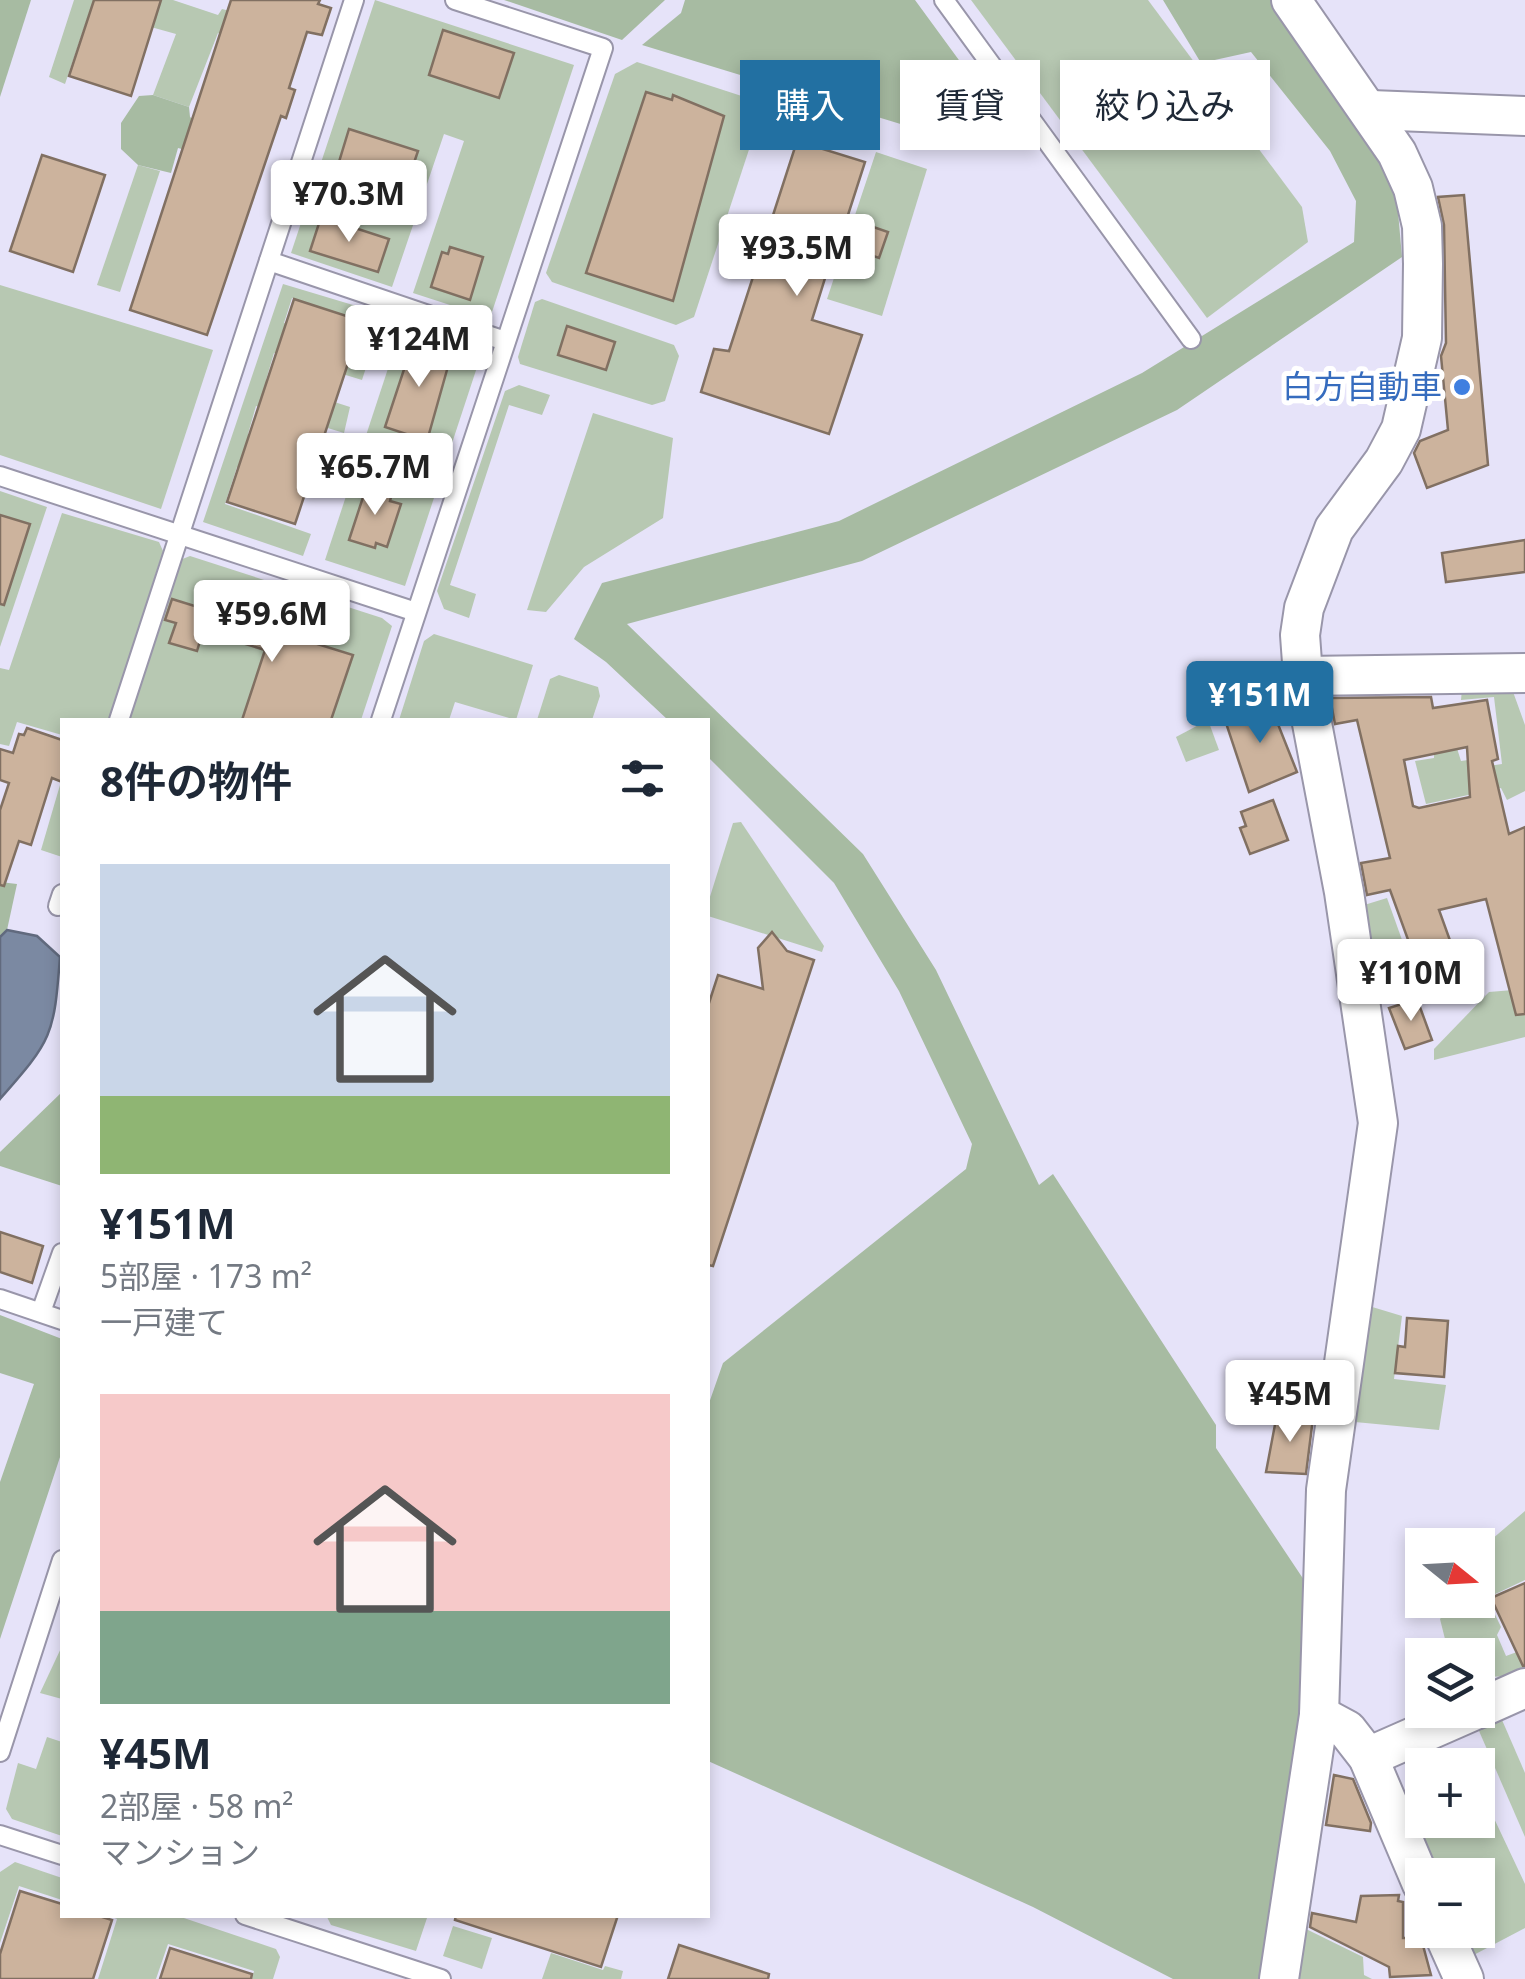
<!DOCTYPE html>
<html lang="ja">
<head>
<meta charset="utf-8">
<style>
	:root { --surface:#fff; --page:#f6f6f7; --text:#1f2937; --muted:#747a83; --accent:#2270a2 }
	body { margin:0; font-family:"Noto Sans","Noto Sans JP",sans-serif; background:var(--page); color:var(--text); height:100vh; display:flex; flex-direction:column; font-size:38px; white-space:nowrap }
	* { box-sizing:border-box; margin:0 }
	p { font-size:32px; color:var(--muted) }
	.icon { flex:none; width:55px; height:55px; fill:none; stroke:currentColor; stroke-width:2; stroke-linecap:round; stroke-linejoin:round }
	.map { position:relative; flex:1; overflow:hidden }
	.details { position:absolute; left:60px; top:718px; width:650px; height:1200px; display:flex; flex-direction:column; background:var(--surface); border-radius:0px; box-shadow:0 5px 15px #0003 }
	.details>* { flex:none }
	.guide { position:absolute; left:740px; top:60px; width:635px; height:90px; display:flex; gap:20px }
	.needle { width:65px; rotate:108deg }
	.controls { position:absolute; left:1405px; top:1528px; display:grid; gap:20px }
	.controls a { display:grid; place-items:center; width:90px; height:90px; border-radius:0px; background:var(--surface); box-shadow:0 5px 15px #0003; font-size:50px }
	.price { position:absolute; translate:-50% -85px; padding:0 22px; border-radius:10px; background:#fff; color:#222; font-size:32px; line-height:65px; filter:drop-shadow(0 2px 5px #0008) }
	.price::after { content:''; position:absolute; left:50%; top:60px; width:30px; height:22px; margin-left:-15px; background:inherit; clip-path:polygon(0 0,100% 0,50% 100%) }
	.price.selected { background:var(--accent); color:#fff }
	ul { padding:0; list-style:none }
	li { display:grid; align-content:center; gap:20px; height:530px; padding:0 40px }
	li span { display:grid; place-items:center; height:310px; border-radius:0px; color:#555 }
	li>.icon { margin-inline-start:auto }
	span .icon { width:180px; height:180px; fill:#fffc; stroke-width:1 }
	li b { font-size:42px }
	h2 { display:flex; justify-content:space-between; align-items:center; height:120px; padding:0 40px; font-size:42px }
	.chip { padding:0 35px; border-radius:0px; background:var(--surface); box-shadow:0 5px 15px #0003; font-size:35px; line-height:90px }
	.chip.selected { background:var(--accent); color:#fff }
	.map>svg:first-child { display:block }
	.green { fill:#b7c8b2 }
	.forest { fill:#a7bba2 }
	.water { fill:#7b89a2; stroke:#616a7e; stroke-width:2.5 }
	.building { fill:#ccb39d; stroke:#817062; stroke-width:2.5; fill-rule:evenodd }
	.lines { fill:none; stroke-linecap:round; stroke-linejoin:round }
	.service-casing { stroke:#9996aa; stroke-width:22 }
	.minor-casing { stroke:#9996aa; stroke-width:42 }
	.service { stroke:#fff; stroke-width:18 }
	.minor { stroke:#fff; stroke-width:38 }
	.shop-dot { fill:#3f7fe0; stroke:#fff; stroke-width:4 }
	.labels { text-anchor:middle; stroke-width:10; stroke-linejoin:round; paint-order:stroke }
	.shop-label { font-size:32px; fill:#366cbe; stroke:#fff; text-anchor:end }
</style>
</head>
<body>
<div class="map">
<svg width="1525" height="1979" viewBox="0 0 1525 1979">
	<rect width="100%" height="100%" fill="#e6e3f9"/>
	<!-- green -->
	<g class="green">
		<path d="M 74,0 L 173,0 L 218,15 L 222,9 L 234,12 L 227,37 L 218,33 L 189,107 L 153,95 L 176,34 L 90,10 L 65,84 L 49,77 Z"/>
		<path d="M 375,0 L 574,65 L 490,318 L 413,293 L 464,141 L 444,134 L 392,287 L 291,253 Z"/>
		<path d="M 971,0 L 1148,0 L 1302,207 L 1308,242 L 1207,318 Z"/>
		<path d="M 637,62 L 754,100 L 761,113 L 694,317 L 676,325 L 552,282 L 546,273 L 615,74 Z"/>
		<path d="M 876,152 L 927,169 L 882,316 L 827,299 Z"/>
		<path d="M 138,165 L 160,171 L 120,292 L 97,285 Z"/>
		<path d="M 283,284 L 383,314 L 380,325 L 373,325 L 292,298 L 284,323 L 356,347 L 360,339 L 374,343 L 362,380 L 274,353 L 266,380 L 350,407 L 344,433 L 256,406 L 248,434 L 334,464 L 327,494 L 237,467 L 225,504 L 311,534 L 303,556 L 203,522 Z"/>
		<path d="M 0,285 L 213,350 L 161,509 L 0,455 Z"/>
		<path d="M 542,299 L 674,345 L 679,356 L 665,401 L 652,405 L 520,364 L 518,357 L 535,302 Z"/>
		<path d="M 402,326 L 482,352 L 405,586 L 325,560 Z"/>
		<path d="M 519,385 L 550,395 L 542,415 L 509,405 L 450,585 L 476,594 L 469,618 L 444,609 L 437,591 L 505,391 Z"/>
		<path d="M 593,413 L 673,438 L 663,518 L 584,567 L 546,612 L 527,610 Z"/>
		<path d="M 0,491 L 47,507 L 0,647 Z"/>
		<path d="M 62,513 L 159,542 L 163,551 L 109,720 L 62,720 L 62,735 L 17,722 L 9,746 L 0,744 L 0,668 L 9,670 Z"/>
		<path d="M 190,556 L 382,618 L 392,626 L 361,720 L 128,720 L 180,560 Z"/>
		<path d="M 434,634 L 533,665 L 516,720 L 455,702 L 449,720 L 399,720 L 424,641 Z"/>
		<path d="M 559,675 L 598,687 L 600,696 L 592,720 L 537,720 L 550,679 Z"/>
		<path d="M 1462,689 L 1512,689 L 1525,725 L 1525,791 L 1507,800 L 1501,788 L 1426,804 L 1415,761 L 1434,758 L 1434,742 L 1455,742 L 1461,761 L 1475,759 L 1475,768 L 1502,764 L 1494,697 L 1461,700 Z"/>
		<path d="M 1208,720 L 1219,750 L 1186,762 L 1176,737 Z"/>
		<path d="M 60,785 L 62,785 L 62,857 L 41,850 Z"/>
		<path d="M 741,822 L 824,946 L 822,952 L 708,916 L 708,903 L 733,823 Z"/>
		<path d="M 1387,898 L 1411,965 L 1377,978 L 1361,906 Z"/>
		<path d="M 1525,989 L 1525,1037 L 1434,1060 L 1434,1049 L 1489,992 Z"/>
		<path d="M 1369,1306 L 1402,1316 L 1394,1379 L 1446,1385 L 1439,1430 L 1355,1422 Z"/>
		<path d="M 1525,1511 L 1525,1580 L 1487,1598 L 1501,1627 L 1497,1635 L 1506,1656 L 1525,1649 L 1525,1676 L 1478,1677 L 1478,1655 L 1449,1655 L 1440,1619 L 1455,1600 L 1478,1600 L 1478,1551 Z"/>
		<path d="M 62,1646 L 62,1699 L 40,1693 Z"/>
		<path d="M 1499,1713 L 1525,1773 L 1525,1837 L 1476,1724 Z"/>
		<path d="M 47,1737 L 62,1742 L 62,1836 L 12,1819 L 6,1809 L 18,1763 L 36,1769 Z"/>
		<path d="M 1483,1795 L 1525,1884 L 1525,1928 L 1468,1958 L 1455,1930 L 1478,1930 L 1478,1875 L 1429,1875 L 1408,1831 L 1430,1820 L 1478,1820 L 1478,1797 Z"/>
		<path d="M 15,1862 L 62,1878 L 62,1900 L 19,1886 L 0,1943 L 0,1872 Z"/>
		<path d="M 107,1915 L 175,1915 L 276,1949 L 280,1957 L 273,1979 L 252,1979 L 254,1971 L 168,1944 L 156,1979 L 98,1979 L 117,1919 Z"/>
		<path d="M 326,1915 L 428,1915 L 416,1951 L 331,1925 Z"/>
		<path d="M 453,1926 L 492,1938 L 482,1969 L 443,1956 Z"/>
		<path d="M 1304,1928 L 1363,1957 L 1364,1975 L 1372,1979 L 1296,1979 Z"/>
		<path d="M 551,1953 L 603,1970 L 605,1966 L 623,1971 L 621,1979 L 542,1979 Z"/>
	</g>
	<!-- forest -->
	<g class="forest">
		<path d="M 0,0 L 31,0 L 0,97 Z"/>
		<path d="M 504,0 L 665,0 L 622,40 Z"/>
		<path d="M 685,0 L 915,0 L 964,67 L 946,125 L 930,133 L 642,45 L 681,13 Z"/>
		<path d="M 1163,0 L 1271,0 L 1377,149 L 1396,189 L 1402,257 L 1177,410 L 862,561 L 627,624 L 863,854 L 936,970 L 1039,1185 L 1053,1174 L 1216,1425 L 1216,1448 L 1306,1583 L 1312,1653 L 1263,1979 L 1173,1979 L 1033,1907 L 708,1761 L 708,1406 L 723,1363 L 966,1169 L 972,1144 L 899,991 L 834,883 L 708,757 L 708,720 L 668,720 L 606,662 L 574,639 L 602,583 L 839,521 L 1142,373 L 1354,242 L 1356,201 L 1330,151 L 1251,52 L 1201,63 Z"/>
		<path d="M 153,95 L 189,107 L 190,117 L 205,129 L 208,156 L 178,148 L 171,173 L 138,165 L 121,149 L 121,123 L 139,96 Z"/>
		<path d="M 0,882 L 17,884 L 7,930 L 0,937 Z"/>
		<path d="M 62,1092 L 62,1186 L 0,1166 L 0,1152 Z"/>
		<path d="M 0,1315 L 62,1339 L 62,1451 L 0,1639 L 0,1482 L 34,1384 L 0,1373 Z"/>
	</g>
	<!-- water -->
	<path class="water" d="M 7,930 L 37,936 L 60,957 C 54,1036 52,1040 0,1099 L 0,937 Z"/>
	<!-- building -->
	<g class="building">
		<path d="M 94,0 L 161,0 L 131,96 L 69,76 Z"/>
		<path d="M 231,0 L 320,0 L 318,4 L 331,8 L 322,35 L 307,32 L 289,88 L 295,90 L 286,118 L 281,116 L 207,335 L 130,310 Z"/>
		<path d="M 443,30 L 514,53 L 499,98 L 429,75 Z"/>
		<path d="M 646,92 L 672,100 L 673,95 L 724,116 L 673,301 L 586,273 Z"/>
		<path d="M 349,129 L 418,151 L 407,184 L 339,162 Z"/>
		<path d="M 797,141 L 865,162 L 847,218 L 888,232 L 879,258 L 836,243 L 812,320 L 862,335 L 829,434 L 701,392 L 714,349 L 729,351 Z"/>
		<path d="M 42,155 L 105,175 L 73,272 L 10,251 Z"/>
		<path d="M 1464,195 L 1488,465 L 1427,488 L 1414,453 L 1420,441 L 1448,430 L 1441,356 L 1446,343 L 1444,225 L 1438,197 Z"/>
		<path d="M 321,217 L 389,239 L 378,272 L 310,251 Z"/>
		<path d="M 450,247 L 483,257 L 470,300 L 431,287 L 442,252 L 448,254 Z"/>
		<path d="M 294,299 L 362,321 L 295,524 L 227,502 Z"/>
		<path d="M 567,326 L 615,342 L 606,370 L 558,355 Z"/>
		<path d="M 414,339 L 452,352 L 427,441 L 385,427 Z"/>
		<path d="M 367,485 L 392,493 L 390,501 L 401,504 L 387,547 L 376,543 L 375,548 L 349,540 Z"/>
		<path d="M 0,515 L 30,524 L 4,605 L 0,604 Z"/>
		<path d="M 1525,540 L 1525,572 L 1446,582 L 1442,553 Z"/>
		<path d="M 172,599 L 353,655 L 331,720 L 242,720 L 265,650 L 203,631 L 197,651 L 169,643 L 176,623 L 165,620 Z"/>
		<path d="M 1431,697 L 1433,708 L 1487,700 L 1498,759 L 1492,761 L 1509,834 L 1525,827 L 1525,1014 L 1516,1015 L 1486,899 L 1439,910 L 1452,946 L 1415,959 L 1390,890 L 1367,895 L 1361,863 L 1390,858 L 1357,720 L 1335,724 L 1330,698 ZM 1467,747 L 1470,797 L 1419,808 L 1413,806 L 1404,760 Z"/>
		<path d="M 1268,699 L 1297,772 L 1249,792 L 1224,717 Z"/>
		<path d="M 27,728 L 62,740 L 62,782 L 52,778 L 31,845 L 19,841 L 4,886 L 0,885 L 0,810 L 9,783 L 0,780 L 0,749 L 13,753 L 19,734 L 24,735 Z"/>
		<path d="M 1273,800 L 1288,840 L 1250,854 L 1240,828 L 1246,826 L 1241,812 Z"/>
		<path d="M 772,932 L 787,951 L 814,960 L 713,1266 L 708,1265 L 708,1006 L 718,975 L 763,989 L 758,948 Z"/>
		<path d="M 1417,999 L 1432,1040 L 1405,1049 L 1389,1008 Z"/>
		<path d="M 0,1232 L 43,1246 L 32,1283 L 0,1272 Z"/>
		<path d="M 1407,1318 L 1448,1321 L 1444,1377 L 1395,1373 L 1398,1346 L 1405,1347 Z"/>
		<path d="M 1277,1414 L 1313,1418 L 1306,1474 L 1266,1472 Z"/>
		<path d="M 1525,1583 L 1525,1666 L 1523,1666 L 1491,1598 Z"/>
		<path d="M 1334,1775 L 1353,1779 L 1371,1823 L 1370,1831 L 1326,1825 Z"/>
		<path d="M 20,1891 L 62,1904 L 62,1915 L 96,1915 L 112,1920 L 93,1979 L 0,1979 L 0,1954 Z"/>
		<path d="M 1399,1895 L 1398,1901 L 1403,1902 L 1403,1938 L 1421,1938 L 1431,1975 L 1390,1977 L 1389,1967 L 1310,1927 L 1312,1913 L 1356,1922 L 1361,1896 Z"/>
		<path d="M 456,1915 L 618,1915 L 601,1967 L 455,1920 Z"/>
		<path d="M 679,1945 L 769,1974 L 768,1979 L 668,1979 Z"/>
		<path d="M 170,1948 L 252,1974 L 251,1979 L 160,1979 Z"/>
	</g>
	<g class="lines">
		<!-- service casing -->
		<g class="service-casing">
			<g id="service">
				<path d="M 944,0 L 1191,339"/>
				<path d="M 269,261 L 505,341"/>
				<path d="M 0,476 L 416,612"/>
				<path d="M 119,720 L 354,0"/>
				<path d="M 381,720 L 603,48 L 455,0"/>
				<path d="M 58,906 L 62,894"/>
				<path d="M 0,1299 L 62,1320"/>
				<path d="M 41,1312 L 62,1253"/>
				<path d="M 0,1752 L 62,1560"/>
				<path d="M 0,1835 L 62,1855"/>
				<path d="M 245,1915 L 441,1979"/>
			</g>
		</g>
		<!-- minor casing -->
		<g class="minor-casing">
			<g id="minor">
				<path d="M 1371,110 L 1525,116"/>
				<path d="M 1303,676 L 1525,673"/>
				<path d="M 1478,1709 L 1525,1688"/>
				<path d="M 1319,1715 L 1347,1730 L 1368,1757 L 1422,1884"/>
				<path d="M 1368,1757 L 1475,1710"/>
				<path d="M 1442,1930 L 1464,1979"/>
				<path d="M 1279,1979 L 1319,1715 L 1326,1490 L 1378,1123 L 1344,892 L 1303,676 L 1300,635 L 1304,608 L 1334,529 L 1384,461 L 1401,429 L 1422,338 L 1423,264 L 1422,226 L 1413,188 L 1397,153 L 1291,0"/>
			</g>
		</g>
		<!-- service -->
		<use href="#service" class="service"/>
		<!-- minor -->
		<use href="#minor" class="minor"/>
	</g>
	<!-- markers -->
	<circle class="shop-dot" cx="1462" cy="387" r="10"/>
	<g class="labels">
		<!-- shop labels -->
		<g class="shop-label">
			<text x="1442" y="398">白方自動車</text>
		</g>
	</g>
</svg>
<div class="controls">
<a><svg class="needle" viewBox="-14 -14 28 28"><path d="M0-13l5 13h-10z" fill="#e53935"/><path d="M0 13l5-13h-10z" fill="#747a83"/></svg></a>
<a><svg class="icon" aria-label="layers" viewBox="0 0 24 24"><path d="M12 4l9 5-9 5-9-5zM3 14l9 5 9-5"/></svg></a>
<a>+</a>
<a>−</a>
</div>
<b class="price" style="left:349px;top:245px">¥70.3M</b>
<b class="price" style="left:797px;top:299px">¥93.5M</b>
<b class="price" style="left:419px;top:390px">¥124M</b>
<b class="price" style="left:375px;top:518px">¥65.7M</b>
<b class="price" style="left:272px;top:665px">¥59.6M</b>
<b class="price selected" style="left:1260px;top:746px">¥151M</b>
<b class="price" style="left:1411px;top:1024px">¥110M</b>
<b class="price" style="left:1290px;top:1445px">¥45M</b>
<div class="guide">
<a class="chip selected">購入</a>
<a class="chip">賃貸</a>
<a class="chip">絞り込み</a>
</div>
<section class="details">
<h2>8件の物件<svg class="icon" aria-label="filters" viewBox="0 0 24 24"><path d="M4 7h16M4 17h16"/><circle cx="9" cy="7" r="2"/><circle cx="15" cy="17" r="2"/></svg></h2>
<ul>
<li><span style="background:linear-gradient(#c9d6e8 75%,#8fb573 0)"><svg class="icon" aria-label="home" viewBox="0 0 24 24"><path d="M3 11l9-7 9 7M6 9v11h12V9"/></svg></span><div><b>¥151M</b><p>5部屋 · 173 m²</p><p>一戸建て</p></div></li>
<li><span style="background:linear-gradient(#f6c9c9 70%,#7fa58c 0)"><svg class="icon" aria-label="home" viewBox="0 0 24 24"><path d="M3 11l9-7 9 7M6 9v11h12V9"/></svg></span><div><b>¥45M</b><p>2部屋 · 58 m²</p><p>マンション</p></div></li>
</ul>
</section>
</div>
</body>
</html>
